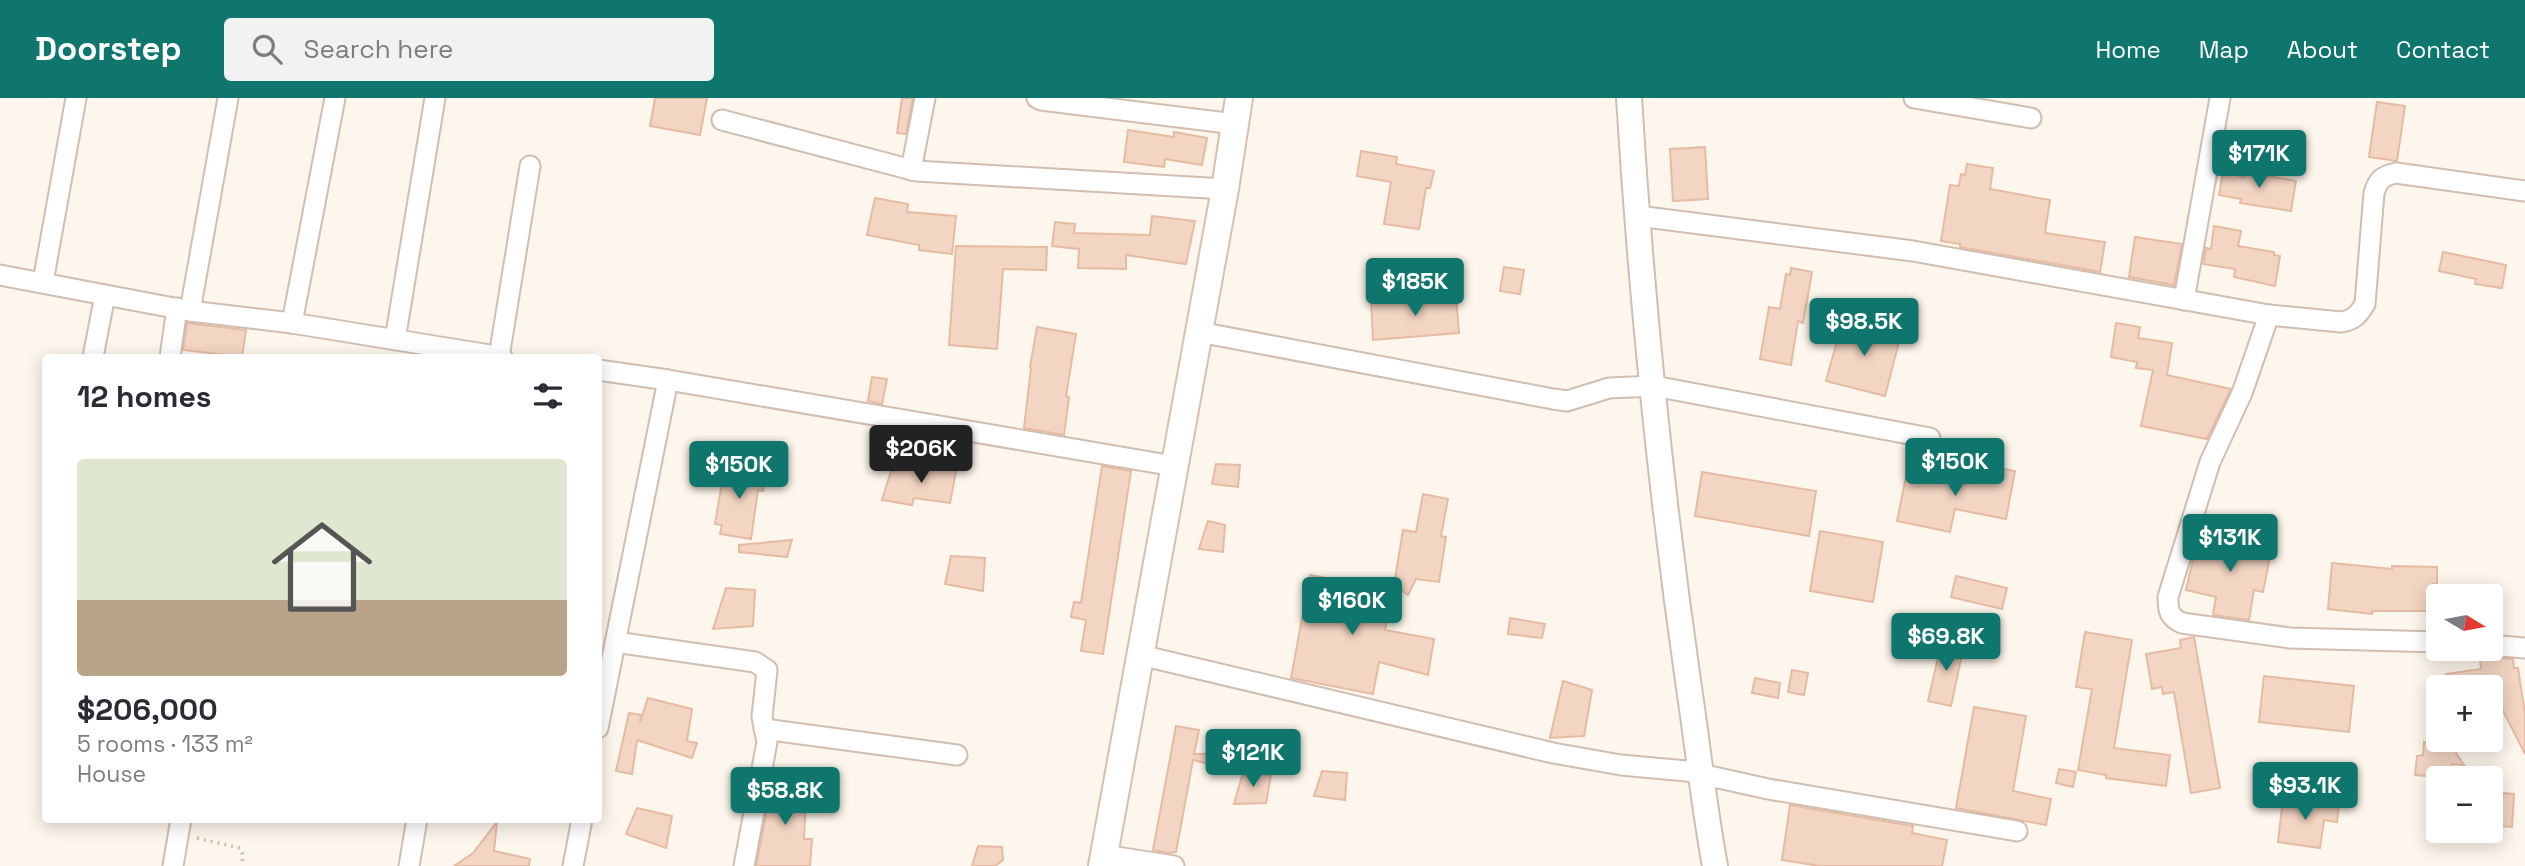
<!DOCTYPE html>
<html lang="en">
<head>
<meta charset="utf-8">
<style>
	:root { --surface:#fff; --page:#f2f2f3; --text:#2b2b33; --muted:#7c7c81; --line:#e1e1e2; --accent:#0f766e }
	body { margin:0; font-family:"Space Grotesk",sans-serif; background:var(--page); color:var(--text); height:100vh; display:flex; flex-direction:column; font-size:26px; white-space:nowrap }
	* { box-sizing:border-box; margin:0 }
	p { font-size:23px; color:var(--muted) }
	.icon { flex:none; width:38px; height:38px; fill:none; stroke:currentColor; stroke-width:2; stroke-linecap:round; stroke-linejoin:round }
	.map { position:relative; flex:1; overflow:hidden }
	.drawer { position:absolute; left:42px; top:256px; width:560px; height:469px; display:flex; flex-direction:column; background:var(--surface); border-radius:7px; box-shadow:0 4px 18px #0003 }
	.drawer>* { flex:none }
	.needle { width:46px; rotate:100deg }
	.buttons { position:absolute; left:2426px; top:486px; display:grid; gap:14px }
	.buttons a { display:grid; place-items:center; width:77px; height:77px; border-radius:7px; background:var(--surface); box-shadow:0 4px 18px #0003; font-size:35px }
	.price { position:absolute; translate:-50% -60px; padding:0 16px; border-radius:7px; background:var(--accent); color:#fff; font-size:23px; line-height:46px; filter:drop-shadow(0 2px 4px #0008) }
	.price::after { content:''; position:absolute; left:50%; top:42px; width:21px; height:16px; margin-left:-10px; background:inherit; clip-path:polygon(0 0,100% 0,50% 100%) }
	.price.on { background:#222; color:#fff }
	ul { padding:0; list-style:none }
	li { display:grid; align-content:center; gap:14px; height:371px; padding:0 35px }
	li+li { border-top:2px solid var(--line) }
	li span { display:grid; place-items:center; height:217px; border-radius:7px; color:#555 }
	li>.icon { margin-inline-start:auto }
	span .icon { width:126px; height:126px; fill:#fffc; stroke-width:1 }
	li b { font-size:30px }
	h2 { display:flex; justify-content:space-between; align-items:center; height:84px; padding:0 35px; font-size:30px }
	header { display:flex; align-items:center; gap:42px; box-sizing:border-box; height:98px; padding:0 35px; background:var(--accent); color:#fff }
	header strong { font-size:33px }
	nav { display:flex; gap:38px; margin-inline-start:auto; font-size:24px }
	.search { width:490px; height:63px; background:var(--page); display:flex; align-items:center; gap:18px; box-sizing:border-box; padding:0 24px; border-radius:7px; color:var(--muted); font-size:26px }
	.map>svg:first-child { display:block }
	.building { fill:#f3d5c3; stroke:#e6bba3; stroke-width:2 }
	.lines { fill:none; stroke-linecap:round; stroke-linejoin:round }
	.minor-casing { stroke:#d1beb0; stroke-width:23 }
	.tertiary-casing { stroke:#d1beb0; stroke-width:28 }
	.secondary-casing { stroke:#d6c0b0; stroke-width:30 }
	.path { stroke:#d9b8a5; stroke-width:3.5; stroke-dasharray:2 5; stroke-linecap:butt }
	.minor { stroke:#fff; stroke-width:19 }
	.tertiary { stroke:#fff; stroke-width:24 }
	.secondary { stroke:#fff; stroke-width:26 }
</style>
</head>
<body>
<header>
<strong>Doorstep</strong>
<div class="search"><svg class="icon" aria-label="search" viewBox="0 0 24 24"><circle cx="10" cy="10" r="6"/><path d="M15 15l6 6"/></svg>Search here</div>
<nav><a>Home</a><a>Map</a><a>About</a><a>Contact</a></nav>
</header>
<div class="map">
<svg width="2525" height="768" viewBox="0 0 2525 768">
	<rect width="100%" height="100%" fill="#fdf6ec"/>
	<!-- building -->
	<g class="building">
		<path d="M 655,0 L 707,0 L 700,37 L 650,28 Z"/>
		<path d="M 902,0 L 913,0 L 906,36 L 897,35 Z"/>
		<path d="M 2377,4 L 2405,8 L 2397,63 L 2369,59 Z"/>
		<path d="M 1128,32 L 1174,39 L 1174,34 L 1207,40 L 1202,67 L 1165,61 L 1164,69 L 1124,64 Z"/>
		<path d="M 1705,49 L 1708,101 L 1673,103 L 1670,51 Z"/>
		<path d="M 1361,53 L 1397,59 L 1396,66 L 1434,73 L 1430,90 L 1426,90 L 1419,131 L 1384,126 L 1391,84 L 1357,78 Z"/>
		<path d="M 1967,66 L 1993,70 L 1990,91 L 2050,102 L 2045,135 L 2105,144 L 2100,174 L 1960,149 L 1960,146 L 1941,143 L 1950,87 L 1959,88 L 1961,76 L 1965,77 Z"/>
		<path d="M 2246,74 L 2296,83 L 2291,113 L 2240,105 L 2241,101 L 2219,97 L 2223,75 L 2245,79 Z"/>
		<path d="M 875,100 L 908,106 L 907,114 L 956,118 L 952,156 L 919,152 L 919,147 L 867,137 Z"/>
		<path d="M 1152,118 L 1195,123 L 1186,166 L 1126,157 L 1126,171 L 1078,170 L 1079,151 L 1052,148 L 1055,124 L 1075,126 L 1074,135 L 1150,137 Z"/>
		<path d="M 2214,128 L 2241,133 L 2238,148 L 2274,154 L 2274,157 L 2280,158 L 2275,188 L 2234,179 L 2235,171 L 2203,166 L 2206,150 L 2211,151 Z"/>
		<path d="M 2135,139 L 2182,146 L 2174,187 L 2129,179 Z"/>
		<path d="M 956,148 L 1047,149 L 1046,172 L 1003,171 L 997,251 L 949,247 Z"/>
		<path d="M 2443,154 L 2506,167 L 2502,190 L 2475,186 L 2476,181 L 2439,173 Z"/>
		<path d="M 1504,169 L 1524,172 L 1520,196 L 1500,193 Z"/>
		<path d="M 1791,170 L 1812,174 L 1803,225 L 1798,223 L 1791,267 L 1760,261 L 1769,209 L 1780,211 L 1786,176 L 1790,177 Z"/>
		<path d="M 1456,198 L 1459,235 L 1373,242 L 1371,204 Z"/>
		<path d="M 1843,221 L 1901,236 L 1885,298 L 1826,283 Z"/>
		<path d="M 187,225 L 246,232 L 242,259 L 183,252 Z"/>
		<path d="M 2116,225 L 2140,229 L 2138,240 L 2172,245 L 2167,277 L 2231,291 L 2207,341 L 2141,328 L 2153,272 L 2136,270 L 2137,264 L 2111,259 Z"/>
		<path d="M 1037,229 L 1076,236 L 1066,298 L 1069,299 L 1064,337 L 1024,330 L 1031,270 L 1030,269 Z"/>
		<path d="M 872,279 L 887,281 L 882,306 L 868,303 Z"/>
		<path d="M 725,366 L 766,374 L 763,393 L 758,392 L 751,441 L 720,436 L 722,427 L 715,426 Z"/>
		<path d="M 932,366 L 957,368 L 950,405 L 914,400 L 912,407 L 882,402 L 891,373 L 932,369 Z"/>
		<path d="M 1216,366 L 1240,367 L 1238,389 L 1212,386 Z"/>
		<path d="M 1983,367 L 2015,373 L 2006,421 L 1955,411 L 1950,434 L 1897,423 L 1907,374 L 1966,386 L 1968,375 L 1981,378 Z"/>
		<path d="M 1102,368 L 1131,373 L 1103,556 L 1081,553 L 1086,522 L 1071,519 L 1074,504 L 1081,505 Z"/>
		<path d="M 1702,374 L 1816,393 L 1809,438 L 1695,418 Z"/>
		<path d="M 1423,396 L 1448,401 L 1441,438 L 1446,439 L 1439,484 L 1416,481 L 1408,497 L 1394,487 L 1403,432 L 1416,434 Z"/>
		<path d="M 1208,423 L 1225,427 L 1223,454 L 1199,451 Z"/>
		<path d="M 1820,433 L 1883,444 L 1873,504 L 1810,493 Z"/>
		<path d="M 2208,435 L 2272,449 L 2263,494 L 2254,492 L 2249,522 L 2213,517 L 2216,499 L 2186,492 L 2194,457 L 2203,458 Z"/>
		<path d="M 792,442 L 787,459 L 739,454 L 739,447 Z"/>
		<path d="M 951,458 L 985,460 L 983,493 L 945,486 Z"/>
		<path d="M 2332,465 L 2392,471 L 2392,468 L 2437,469 L 2437,486 L 2432,486 L 2432,513 L 2372,513 L 2372,516 L 2328,511 Z"/>
		<path d="M 1310,477 L 1393,492 L 1385,532 L 1434,541 L 1428,577 L 1379,564 L 1373,596 L 1291,580 Z"/>
		<path d="M 1956,478 L 2007,490 L 2002,511 L 1951,499 Z"/>
		<path d="M 726,490 L 755,492 L 753,528 L 713,531 Z"/>
		<path d="M 1510,520 L 1545,526 L 1542,540 L 1508,536 Z"/>
		<path d="M 2085,534 L 2132,542 L 2114,650 L 2170,657 L 2166,688 L 2106,680 L 2106,677 L 2078,672 L 2092,591 L 2076,589 Z"/>
		<path d="M 2194,539 L 2220,690 L 2191,695 L 2174,594 L 2163,596 L 2162,589 L 2152,591 L 2146,556 L 2181,550 L 2180,542 Z"/>
		<path d="M 1942,542 L 1964,547 L 1951,608 L 1928,603 Z"/>
		<path d="M 2497,560 L 2513,561 L 2514,570 L 2518,570 L 2525,616 L 2525,656 L 2496,599 L 2490,599 L 2490,590 L 2448,590 L 2446,576 L 2481,571 L 2480,562 Z"/>
		<path d="M 1792,572 L 1808,575 L 1804,597 L 1788,594 Z"/>
		<path d="M 2264,578 L 2354,588 L 2349,634 L 2259,624 Z"/>
		<path d="M 1755,580 L 1780,585 L 1778,600 L 1752,595 Z"/>
		<path d="M 1563,583 L 1592,592 L 1584,638 L 1550,640 Z"/>
		<path d="M 648,600 L 692,611 L 687,643 L 697,645 L 692,660 L 637,642 L 632,676 L 616,673 L 629,615 L 641,617 L 640,624 Z"/>
		<path d="M 1974,609 L 2026,618 L 2013,693 L 2051,701 L 2046,727 L 1956,710 Z"/>
		<path d="M 1176,628 L 1199,632 L 1194,656 L 1235,655 L 1228,671 L 1193,662 L 1176,754 L 1168,755 L 1153,752 Z"/>
		<path d="M 2439,642 L 2458,642 L 2456,655 L 2464,667 L 2452,666 L 2451,680 L 2415,677 L 2417,658 L 2423,657 L 2424,644 L 2438,646 Z"/>
		<path d="M 2059,671 L 2076,674 L 2073,689 L 2056,685 Z"/>
		<path d="M 1322,673 L 1347,675 L 1345,702 L 1314,698 Z"/>
		<path d="M 1243,674 L 1271,677 L 1266,705 L 1234,706 Z"/>
		<path d="M 773,680 L 807,684 L 804,741 L 812,741 L 810,768 L 756,768 Z"/>
		<path d="M 2490,694 L 2514,696 L 2512,729 L 2490,727 Z"/>
		<path d="M 2283,700 L 2339,707 L 2337,724 L 2324,722 L 2320,750 L 2278,744 Z"/>
		<path d="M 1790,707 L 1913,728 L 1912,735 L 1947,742 L 1942,768 L 1820,768 L 1782,762 Z"/>
		<path d="M 637,710 L 672,718 L 666,750 L 626,736 Z"/>
		<path d="M 497,724 L 494,753 L 530,761 L 529,768 L 454,768 L 473,755 Z"/>
		<path d="M 978,748 L 1002,749 L 1003,762 L 995,768 L 972,768 Z"/>
	</g>
	<g class="lines">
		<!-- minor casing -->
		<g class="minor-casing">
			<g id="minor">
				<path d="M 1037,0 L 1041,2 L 1235,26"/>
				<path d="M 1914,0 L 2031,20"/>
				<path d="M 722,22 L 916,73 L 1225,91"/>
				<path d="M 911,72 L 925,0"/>
				<path d="M 1638,118 L 1913,153 L 2269,217 L 2341,224 C 2354,222 2358,217 2365,206 L 2374,95 C 2378,82 2382,78 2396,75 L 2525,93"/>
				<path d="M 0,177 L 190,213 L 292,225 L 502,259"/>
				<path d="M 43,184 L 76,0"/>
				<path d="M 2184,202 L 2220,0"/>
				<path d="M 190,213 L 228,0"/>
				<path d="M 2269,217 L 2242,295 L 2210,364 L 2168,499 C 2168,513 2169,519 2182,525 L 2290,540 L 2438,544"/>
				<path d="M 292,225 L 335,0"/>
				<path d="M 1199,234 L 1553,301 L 1567,303 L 1609,290 L 1654,288 L 1930,340"/>
				<path d="M 395,242 L 435,0"/>
				<path d="M 93,259 L 105,197"/>
				<path d="M 170,259 L 177,210"/>
				<path d="M 499,259 L 530,68"/>
				<path d="M 598,272 L 668,282 L 1174,368"/>
				<path d="M 615,544 L 755,564 L 767,572 L 762,619 L 767,644 L 744,768"/>
				<path d="M 2490,547 L 2525,550"/>
				<path d="M 1140,557 L 1553,655 L 1621,667 L 1687,673 L 1768,691 L 2017,733"/>
				<path d="M 598,630 L 668,282"/>
				<path d="M 764,631 L 957,657"/>
				<path d="M 1104,757 L 1174,768"/>
				<path d="M 173,768 L 181,721"/>
				<path d="M 409,768 L 417,721"/>
				<path d="M 573,768 L 582,721"/>
			</g>
		</g>
		<!-- tertiary casing -->
		<g class="tertiary-casing">
			<path id="tertiary" d="M 1629,0 C 1641,197 1661,395 1689,590 C 1698,649 1704,709 1715,768"/>
		</g>
		<!-- secondary casing -->
		<g class="secondary-casing">
			<path id="secondary" d="M 1102,768 L 1225,91 L 1239,0"/>
		</g>
		<!-- path -->
		<path class="path" d="M 197,740 L 240,750 L 243,757 L 242,768"/>
		<!-- minor -->
		<use href="#minor" class="minor"/>
		<!-- tertiary -->
		<use href="#tertiary" class="tertiary"/>
		<!-- secondary -->
		<use href="#secondary" class="secondary"/>
	</g>
</svg>
<div class="buttons">
<a><svg class="needle" viewBox="-14 -14 28 28"><path d="M0-13l5 13h-10z" fill="#e53935"/><path d="M0 13l5-13h-10z" fill="#7c7c81"/></svg></a>
<a>+</a>
<a>−</a>
</div>
<b class="price" style="left:2259px;top:92px">$171K</b>
<b class="price" style="left:1415px;top:220px">$185K</b>
<b class="price" style="left:1864px;top:260px">$98.5K</b>
<b class="price on" style="left:921px;top:387px">$206K</b>
<b class="price" style="left:1955px;top:400px">$150K</b>
<b class="price" style="left:739px;top:403px">$150K</b>
<b class="price" style="left:2230px;top:476px">$131K</b>
<b class="price" style="left:1352px;top:539px">$160K</b>
<b class="price" style="left:1946px;top:575px">$69.8K</b>
<b class="price" style="left:1253px;top:691px">$121K</b>
<b class="price" style="left:2305px;top:724px">$93.1K</b>
<b class="price" style="left:785px;top:729px">$58.8K</b>
<section class="drawer">
<h2>12 homes<svg class="icon" aria-label="filters" viewBox="0 0 24 24"><path d="M4 7h16M4 17h16"/><circle cx="9" cy="7" r="2"/><circle cx="15" cy="17" r="2"/></svg></h2>
<ul>
<li><span style="background:linear-gradient(#dfe7d0 65%,#b9a48a 0)"><svg class="icon" aria-label="home" viewBox="0 0 24 24"><path d="M3 11l9-7 9 7M6 9v11h12V9"/></svg></span><div><b>$206,000</b><p>5 rooms · 133 m²</p><p>House</p></div></li>
</ul>
</section>
</div>
</body>
</html>
